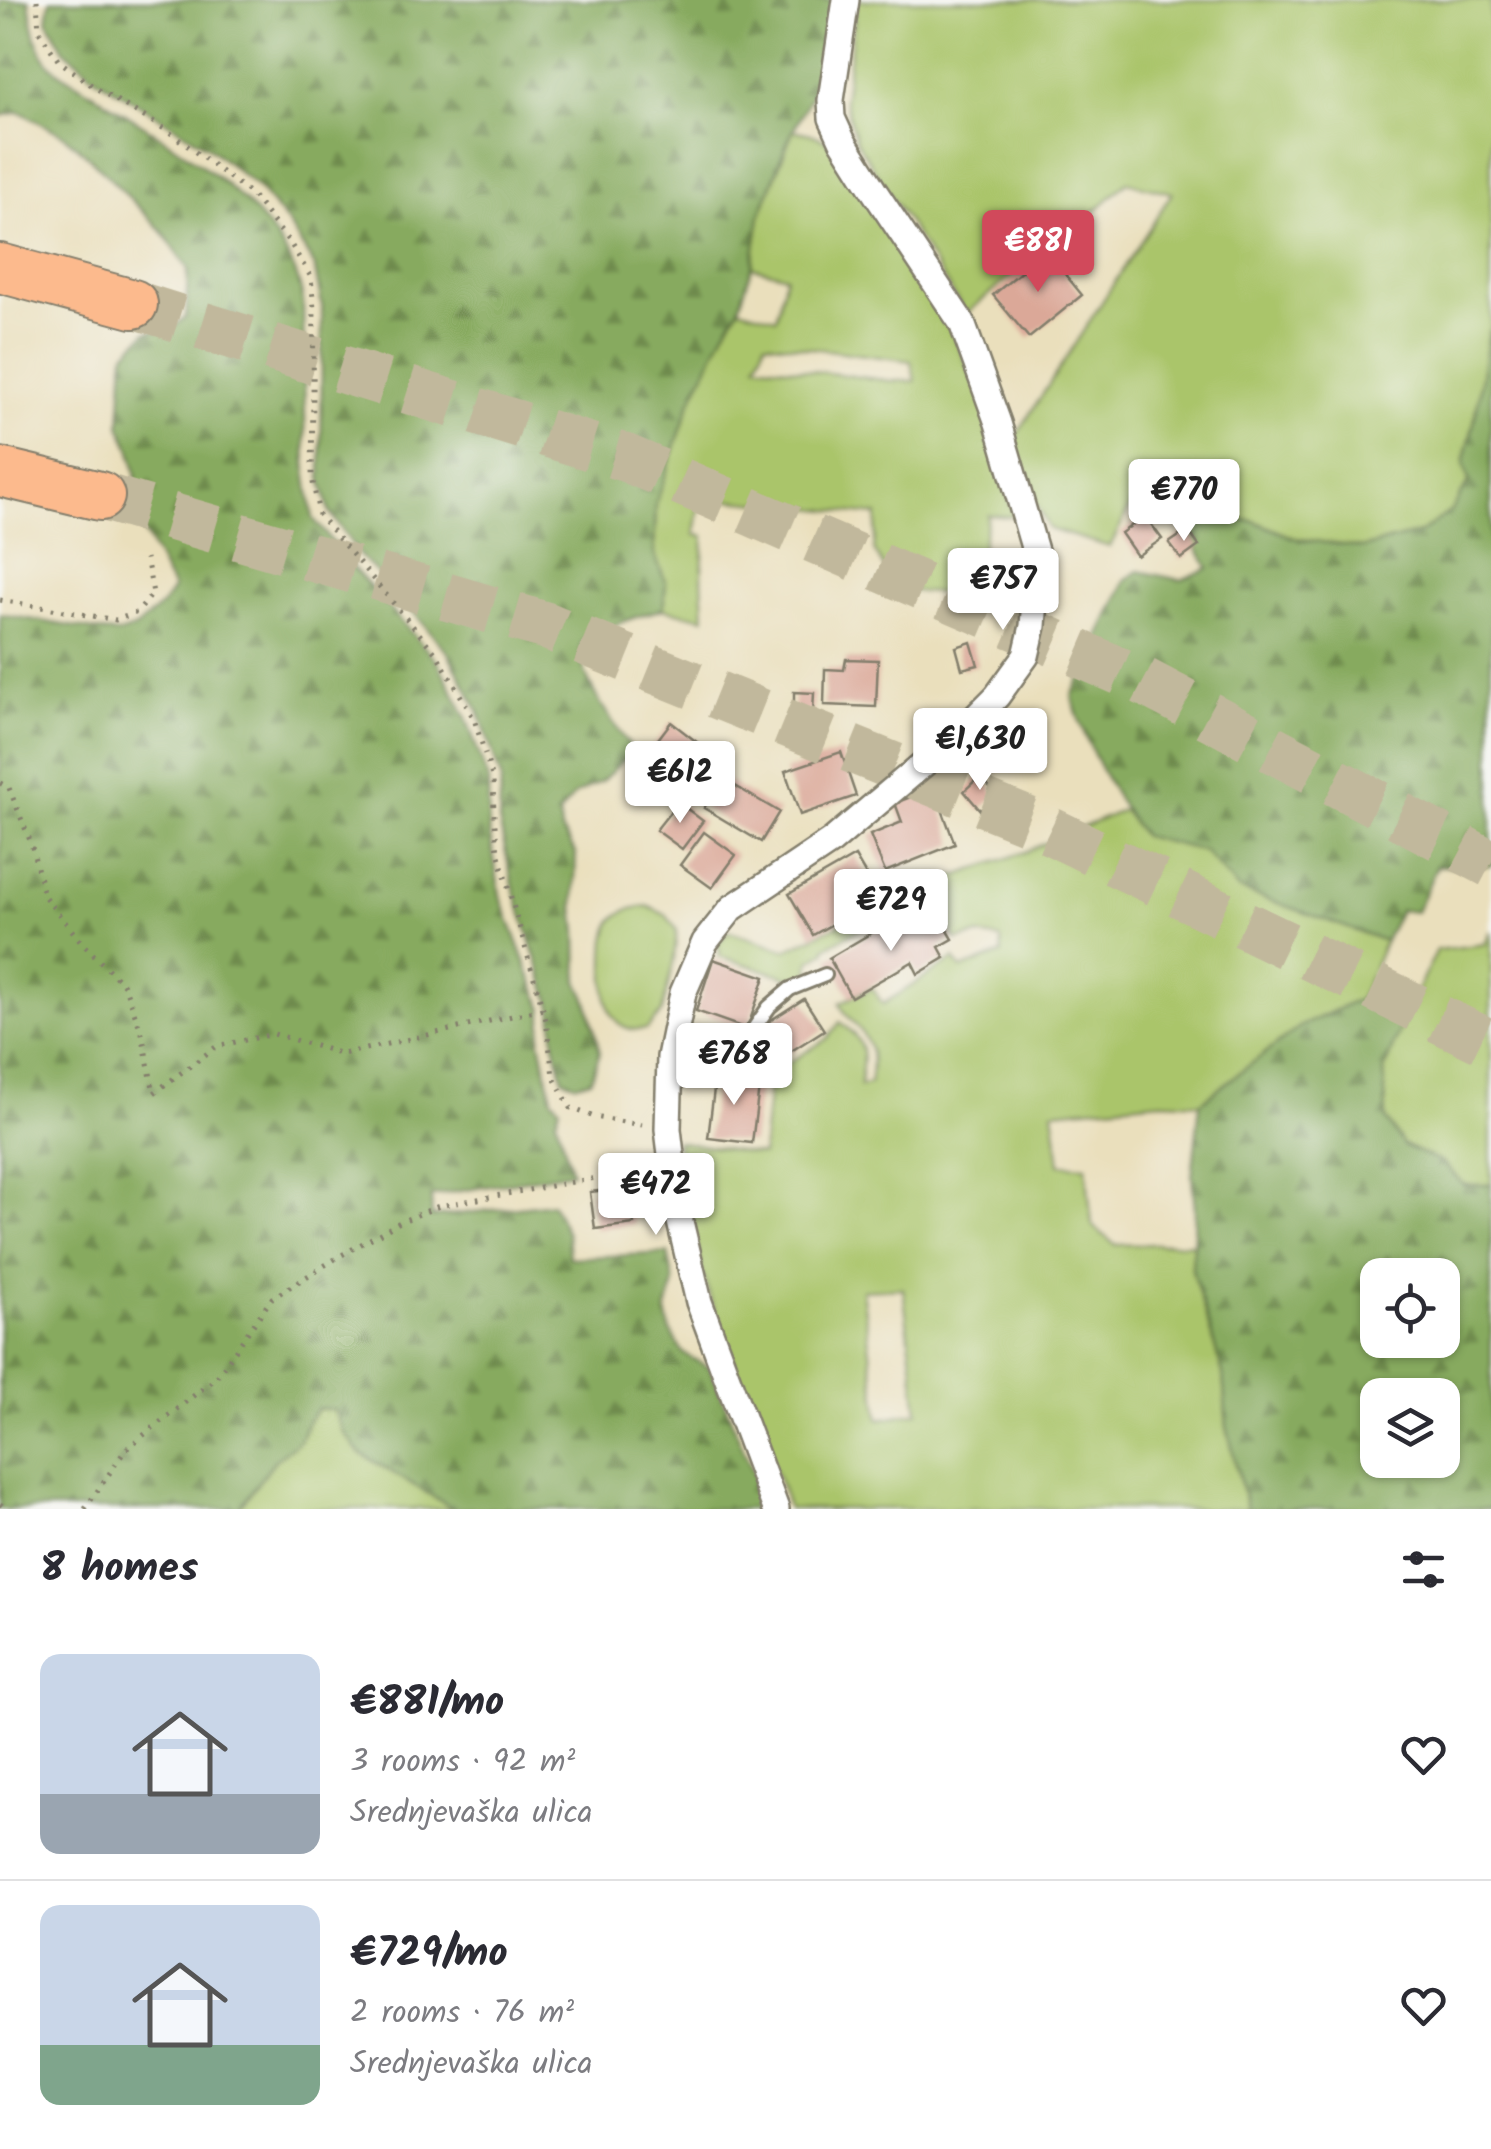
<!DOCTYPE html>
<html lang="en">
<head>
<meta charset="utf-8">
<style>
	:root { --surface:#fff; --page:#f2f2f3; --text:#2b2b33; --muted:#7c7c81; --line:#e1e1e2; --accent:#d1495b }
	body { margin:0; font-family:Kalam,sans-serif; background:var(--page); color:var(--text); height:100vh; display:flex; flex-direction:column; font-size:38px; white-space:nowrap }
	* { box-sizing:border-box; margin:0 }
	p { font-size:32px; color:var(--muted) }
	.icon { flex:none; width:55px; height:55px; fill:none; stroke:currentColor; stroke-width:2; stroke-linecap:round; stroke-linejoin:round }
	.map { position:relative; height:1509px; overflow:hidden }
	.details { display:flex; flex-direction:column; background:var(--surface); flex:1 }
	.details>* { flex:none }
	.tools { position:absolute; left:1360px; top:1258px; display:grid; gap:20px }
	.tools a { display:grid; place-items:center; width:100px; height:100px; border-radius:20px; background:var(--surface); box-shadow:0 2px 8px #0004; font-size:50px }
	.price { position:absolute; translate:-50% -85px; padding:0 22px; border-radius:10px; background:#fff; color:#222; font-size:32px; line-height:65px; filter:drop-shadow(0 2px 5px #0008) }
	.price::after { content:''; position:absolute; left:50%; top:60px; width:30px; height:22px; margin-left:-15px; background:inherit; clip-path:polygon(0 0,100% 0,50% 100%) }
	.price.current { background:var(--accent); color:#fff }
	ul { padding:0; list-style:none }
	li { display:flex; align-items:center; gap:30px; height:250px; padding:0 40px }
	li+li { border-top:2px solid var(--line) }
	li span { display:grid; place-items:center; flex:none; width:280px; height:200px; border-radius:20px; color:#555 }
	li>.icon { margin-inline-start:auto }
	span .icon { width:120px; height:120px; fill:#fffc; stroke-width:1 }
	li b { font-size:42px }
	h2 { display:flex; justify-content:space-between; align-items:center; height:120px; padding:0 40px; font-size:42px }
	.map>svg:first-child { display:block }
	.grass { fill:#aac56b; stroke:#637044; stroke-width:2.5; fill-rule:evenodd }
	.forest { fill:url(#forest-firs); stroke:#52633e; stroke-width:2.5; fill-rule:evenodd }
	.building { fill:#dba898 }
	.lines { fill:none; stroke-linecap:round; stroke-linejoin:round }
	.highway-tunnel { stroke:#c1b89c; stroke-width:48; stroke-dasharray:48 24; stroke-linecap:butt }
	.lane-casing { stroke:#837e6c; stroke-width:18 }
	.street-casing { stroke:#837e6c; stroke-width:30 }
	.highway-casing { stroke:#837e6c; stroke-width:52 }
	.path { stroke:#837e6c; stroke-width:5; stroke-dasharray:2.5 8; stroke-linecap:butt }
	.lane { stroke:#fff; stroke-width:12 }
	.street { stroke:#fff; stroke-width:25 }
	.highway { stroke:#fcba8d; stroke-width:48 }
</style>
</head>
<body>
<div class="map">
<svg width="1491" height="1509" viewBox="0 0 1491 1509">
	<defs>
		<pattern id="forest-firs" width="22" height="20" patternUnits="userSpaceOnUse" patternTransform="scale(2.5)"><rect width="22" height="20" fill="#87aa5f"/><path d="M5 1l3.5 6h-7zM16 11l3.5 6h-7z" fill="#6e8a4e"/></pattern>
	</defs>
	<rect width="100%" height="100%" fill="#f6f6f2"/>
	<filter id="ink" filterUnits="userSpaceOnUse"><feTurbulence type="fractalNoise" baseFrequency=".01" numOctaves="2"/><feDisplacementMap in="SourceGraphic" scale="20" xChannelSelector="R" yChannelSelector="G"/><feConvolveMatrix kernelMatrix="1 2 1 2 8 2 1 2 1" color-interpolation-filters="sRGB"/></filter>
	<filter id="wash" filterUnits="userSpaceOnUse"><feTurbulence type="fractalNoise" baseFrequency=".0048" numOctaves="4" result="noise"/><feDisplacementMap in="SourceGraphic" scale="40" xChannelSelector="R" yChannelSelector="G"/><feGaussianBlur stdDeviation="2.25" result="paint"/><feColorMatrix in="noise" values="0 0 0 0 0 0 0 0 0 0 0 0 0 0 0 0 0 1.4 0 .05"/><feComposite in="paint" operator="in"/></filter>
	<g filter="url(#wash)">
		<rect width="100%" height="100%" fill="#eadfbc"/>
		<!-- grass -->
		<g class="grass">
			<path d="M 857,0 L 1491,0 L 1491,330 L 1489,332 L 1476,414 L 1464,463 L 1469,481 L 1453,510 L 1420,533 L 1362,548 L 1294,538 L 1254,521 L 1211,519 L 1183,526 L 1138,490 L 1110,547 L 1049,529 L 1020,472 L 1014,439 L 1172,193 L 1127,182 L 1059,243 L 1020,268 L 966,314 L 856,141 L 844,100 Z"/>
			<path d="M 793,130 L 811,134 L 832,143 L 847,172 L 934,293 L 982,396 L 1014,517 L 988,515 L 977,575 L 967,594 L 920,592 L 895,587 L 874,550 L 877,515 L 701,497 L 695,535 L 704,536 L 702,577 L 704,618 L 663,609 L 666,583 L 654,553 L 656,503 L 690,403 L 725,331 L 739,308 L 776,318 L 786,276 L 752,267 L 760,216 ZM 765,342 L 911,361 L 915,381 L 892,381 L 757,364 Z"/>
			<path d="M 1123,810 L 1143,836 L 1204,851 L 1238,889 L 1385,941 L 1360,999 L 1301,1026 L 1200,1103 L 1162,1101 L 1053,1111 L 1060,1164 L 1086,1166 L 1092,1225 L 1115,1245 L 1193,1243 L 1192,1269 L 1223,1374 L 1227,1427 L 1247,1509 L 788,1509 L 782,1488 L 750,1411 L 703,1276 L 676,1141 L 762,1155 L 769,1086 L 785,1065 L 828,1038 L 840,1022 C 869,1044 863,1053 860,1086 L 870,1083 C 874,1056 873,1044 854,1023 C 848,1016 843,1012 840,1003 L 872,988 L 883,1004 L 954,959 L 961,969 L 1002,954 L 1001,939 L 979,935 L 956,940 L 940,908 L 901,927 L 892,912 L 826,947 L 825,952 L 810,961 L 809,977 L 790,978 L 719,956 L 720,949 L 715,945 L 729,931 L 786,950 L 900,895 L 1025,852 ZM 903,1288 L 918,1412 L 879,1419 L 862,1290 Z"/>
			<path d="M 647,906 L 666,915 L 677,930 L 674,959 L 662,1012 L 647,1029 C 642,1029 636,1030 631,1029 C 602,1023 605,983 605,961 C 605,948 605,934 612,922 C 620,910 633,908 647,906 Z"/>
			<path d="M 1491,931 L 1491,1185 L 1464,1185 L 1443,1163 L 1403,1145 L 1386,1119 L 1384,1070 L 1406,1012 L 1437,950 L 1485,944 Z"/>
			<path d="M 318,1408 L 334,1410 L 343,1431 L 360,1453 L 454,1509 L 238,1509 L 275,1460 L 300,1440 L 308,1421 Z"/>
		</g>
		<!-- forest -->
		<g class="forest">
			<path d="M 0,0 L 29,0 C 32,22 35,47 50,65 C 60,75 89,90 102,99 C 174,146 288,208 303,300 L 306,470 L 313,518 L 347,561 L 438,662 L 465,715 L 488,779 L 489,829 L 500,895 L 543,1009 L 540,1041 L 552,1098 L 560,1107 L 556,1119 L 572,1172 L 431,1196 L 432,1217 L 552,1203 L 567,1233 L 569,1258 L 668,1253 L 674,1283 L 666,1312 L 670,1330 L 683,1353 L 710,1368 L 768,1509 L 454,1509 L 360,1453 L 343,1431 L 334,1410 L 318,1408 L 308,1421 L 300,1440 L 275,1460 L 238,1509 L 0,1509 L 0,614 L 117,634 L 137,627 L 163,604 L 173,589 L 142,528 L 131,511 L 136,475 L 131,451 L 120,425 L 124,355 L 146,332 L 174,327 L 186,316 L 188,269 L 162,231 L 90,158 L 63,135 L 20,112 L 0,116 Z"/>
			<path d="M 50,0 L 838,0 L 824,70 L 786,145 L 760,216 L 752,267 L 739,308 L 725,331 L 690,403 L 656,503 L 654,553 L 666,583 L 663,609 C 635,617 608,625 582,642 C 574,674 614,723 632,749 L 627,757 L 602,781 L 574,795 L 559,814 L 561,830 L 576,853 L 574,907 L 577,931 L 578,981 L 587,1001 L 600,1052 L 591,1080 L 577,1084 L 563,1079 L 555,1048 L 552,1007 L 513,886 L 499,821 L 501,778 L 478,710 L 448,653 L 404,601 L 360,556 L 329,511 L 321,478 L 322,306 L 314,265 L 287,222 L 255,185 L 208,147 L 96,78 L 64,50 L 47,20 Z"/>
			<path d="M 1491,330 L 1491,865 L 1437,866 L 1416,912 L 1400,910 L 1385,941 L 1238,889 L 1204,851 L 1143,836 C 1116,801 1082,739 1072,696 L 1126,579 L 1139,571 L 1181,580 L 1209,568 L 1183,526 L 1211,519 L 1254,521 L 1294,538 L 1362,548 L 1420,533 L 1452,510 L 1469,481 L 1464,463 L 1476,414 L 1489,332 Z"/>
			<path d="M 1360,999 L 1406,1012 L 1384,1070 L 1386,1119 L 1403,1145 L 1443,1163 L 1464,1185 L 1491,1185 L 1491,1509 L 1247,1509 L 1227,1427 L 1223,1374 L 1192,1269 L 1195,1210 L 1192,1176 L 1200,1103 L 1301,1026 ZM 1378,1275 L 1442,1275 L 1442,1340 L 1378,1340 ZM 1378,1395 L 1442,1395 L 1442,1460 L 1378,1460 Z"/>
		</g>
		<g id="blocks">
			<!-- building -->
			<g class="building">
				<path d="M 1046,251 L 1082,295 L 1029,338 L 993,295 Z"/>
				<path d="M 1145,516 L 1162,539 L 1137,556 L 1121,533 Z"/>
				<path d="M 1188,530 L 1199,546 L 1181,559 L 1169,543 Z"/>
				<path d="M 971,642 L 978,665 L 962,669 L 956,647 Z"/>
				<path d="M 846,659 L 878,660 L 876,707 L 824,705 L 825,669 L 844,670 Z"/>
				<path d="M 794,692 L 814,693 L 813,712 L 794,712 Z"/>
				<path d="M 671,722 L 715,756 L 684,797 L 640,763 Z"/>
				<path d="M 841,752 L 856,796 L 800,815 L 785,771 Z"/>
				<path d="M 980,776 L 997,795 L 980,810 L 964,791 Z"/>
				<path d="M 722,778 L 779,812 L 761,842 L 704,808 Z"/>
				<path d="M 934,788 L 955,844 L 885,872 L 870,835 L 902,822 L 895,803 Z"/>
				<path d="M 678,802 L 703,821 L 682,849 L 656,830 Z"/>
				<path d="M 704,832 L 736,855 L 712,888 L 680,865 Z"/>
				<path d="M 855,856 L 879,897 L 813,935 L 789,894 Z"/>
				<path d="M 937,912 L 953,939 L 939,947 L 945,958 L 918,974 L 912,962 L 851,997 L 829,958 L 887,924 L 894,937 Z"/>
				<path d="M 713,959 L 765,977 L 747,1029 L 696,1011 Z"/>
				<path d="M 804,999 L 824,1030 L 785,1055 L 765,1024 Z"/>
				<path d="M 716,1073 L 760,1079 L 752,1143 L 708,1138 Z"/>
				<path d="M 629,1187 L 634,1224 L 595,1229 L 590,1192 Z"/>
			</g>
		</g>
	</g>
	<g filter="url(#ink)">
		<use href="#blocks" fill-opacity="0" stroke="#837e6c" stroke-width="2.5"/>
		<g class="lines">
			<!-- highway-tunnel -->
			<g class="highway-tunnel">
				<path d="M 133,304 L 626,458 L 1143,681 L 1491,864"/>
				<path d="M 100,496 L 547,626 L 1036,824 L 1491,1044"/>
			</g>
			<!-- lane casing -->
			<g class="lane-casing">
				<path id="lane" d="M 670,1057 L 717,1050 L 750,1034 L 769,1007 L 790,989 L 825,975"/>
			</g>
			<!-- street casing -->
			<g class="street-casing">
				<path id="street" d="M 776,1509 L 699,1302 L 678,1213 L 668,1129 L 670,1057 L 683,993 L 705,942 L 732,908 L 832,841 L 959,734 L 997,696 L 1026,656 L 1033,626 L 1038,561 L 998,423 L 962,323 L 874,191 L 842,140 L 832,118 L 831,100 L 846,0"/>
			</g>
			<!-- highway casing -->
			<g class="highway-casing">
				<g id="highway">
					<path d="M 0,268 L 133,304"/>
					<path d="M 0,472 L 100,496"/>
				</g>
			</g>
			<!-- path -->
			<g class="path">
				<path d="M 37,0 L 39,31 L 58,60 L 94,87 L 168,131 L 251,194 L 290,243 L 311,277 L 314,309 L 312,477 L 319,515 L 438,656 L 474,719 L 493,779 L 494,816 L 498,852 L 546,1020 L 553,1076 L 571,1108 L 594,1117 L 642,1125"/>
				<path d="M 0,600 L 116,620 L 138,612 L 153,593 L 146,558"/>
				<path d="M 0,783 L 9,788 L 31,843 L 44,896 L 83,944 L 124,985 L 142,1033 L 154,1093 L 217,1046 L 274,1034 L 343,1054 L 543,1009"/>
				<path d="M 0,1504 L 7,1509"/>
				<path d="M 85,1509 L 126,1449 L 216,1378 L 272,1298 L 340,1256 L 400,1222 L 439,1206 L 646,1169"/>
			</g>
			<!-- lane -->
			<use href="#lane" class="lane"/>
			<!-- street -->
			<use href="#street" class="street"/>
			<!-- highway -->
			<use href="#highway" class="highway"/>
		</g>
	</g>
</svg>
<div class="tools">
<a><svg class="icon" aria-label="locate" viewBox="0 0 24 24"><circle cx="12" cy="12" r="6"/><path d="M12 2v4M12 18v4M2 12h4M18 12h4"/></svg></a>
<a><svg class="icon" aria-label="layers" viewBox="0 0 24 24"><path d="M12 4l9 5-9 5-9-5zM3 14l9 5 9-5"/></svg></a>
</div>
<b class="price current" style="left:1038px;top:295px">€881</b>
<b class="price" style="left:1184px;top:544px">€770</b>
<b class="price" style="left:1003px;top:633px">€757</b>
<b class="price" style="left:980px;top:793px">€1,630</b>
<b class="price" style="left:680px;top:826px">€612</b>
<b class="price" style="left:891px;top:954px">€729</b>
<b class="price" style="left:734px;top:1108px">€768</b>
<b class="price" style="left:656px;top:1238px">€472</b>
</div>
<section class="details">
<h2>8 homes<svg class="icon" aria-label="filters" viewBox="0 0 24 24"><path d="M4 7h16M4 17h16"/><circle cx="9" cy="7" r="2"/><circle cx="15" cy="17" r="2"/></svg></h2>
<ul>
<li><span style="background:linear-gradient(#c9d6e8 70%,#9aa5b1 0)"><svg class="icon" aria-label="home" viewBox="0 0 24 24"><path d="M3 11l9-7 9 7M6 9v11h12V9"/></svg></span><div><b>€881/mo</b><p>3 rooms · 92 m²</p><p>Srednjevaška ulica</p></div><svg class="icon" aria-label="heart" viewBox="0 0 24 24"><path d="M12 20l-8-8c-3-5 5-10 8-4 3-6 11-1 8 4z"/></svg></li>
<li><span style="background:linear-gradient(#c9d6e8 70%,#7fa58c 0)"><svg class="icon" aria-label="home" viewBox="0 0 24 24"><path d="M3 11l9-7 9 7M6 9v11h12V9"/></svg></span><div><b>€729/mo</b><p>2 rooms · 76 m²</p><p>Srednjevaška ulica</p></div><svg class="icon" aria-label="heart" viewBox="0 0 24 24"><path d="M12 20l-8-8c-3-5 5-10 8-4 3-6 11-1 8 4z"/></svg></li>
</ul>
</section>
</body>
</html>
